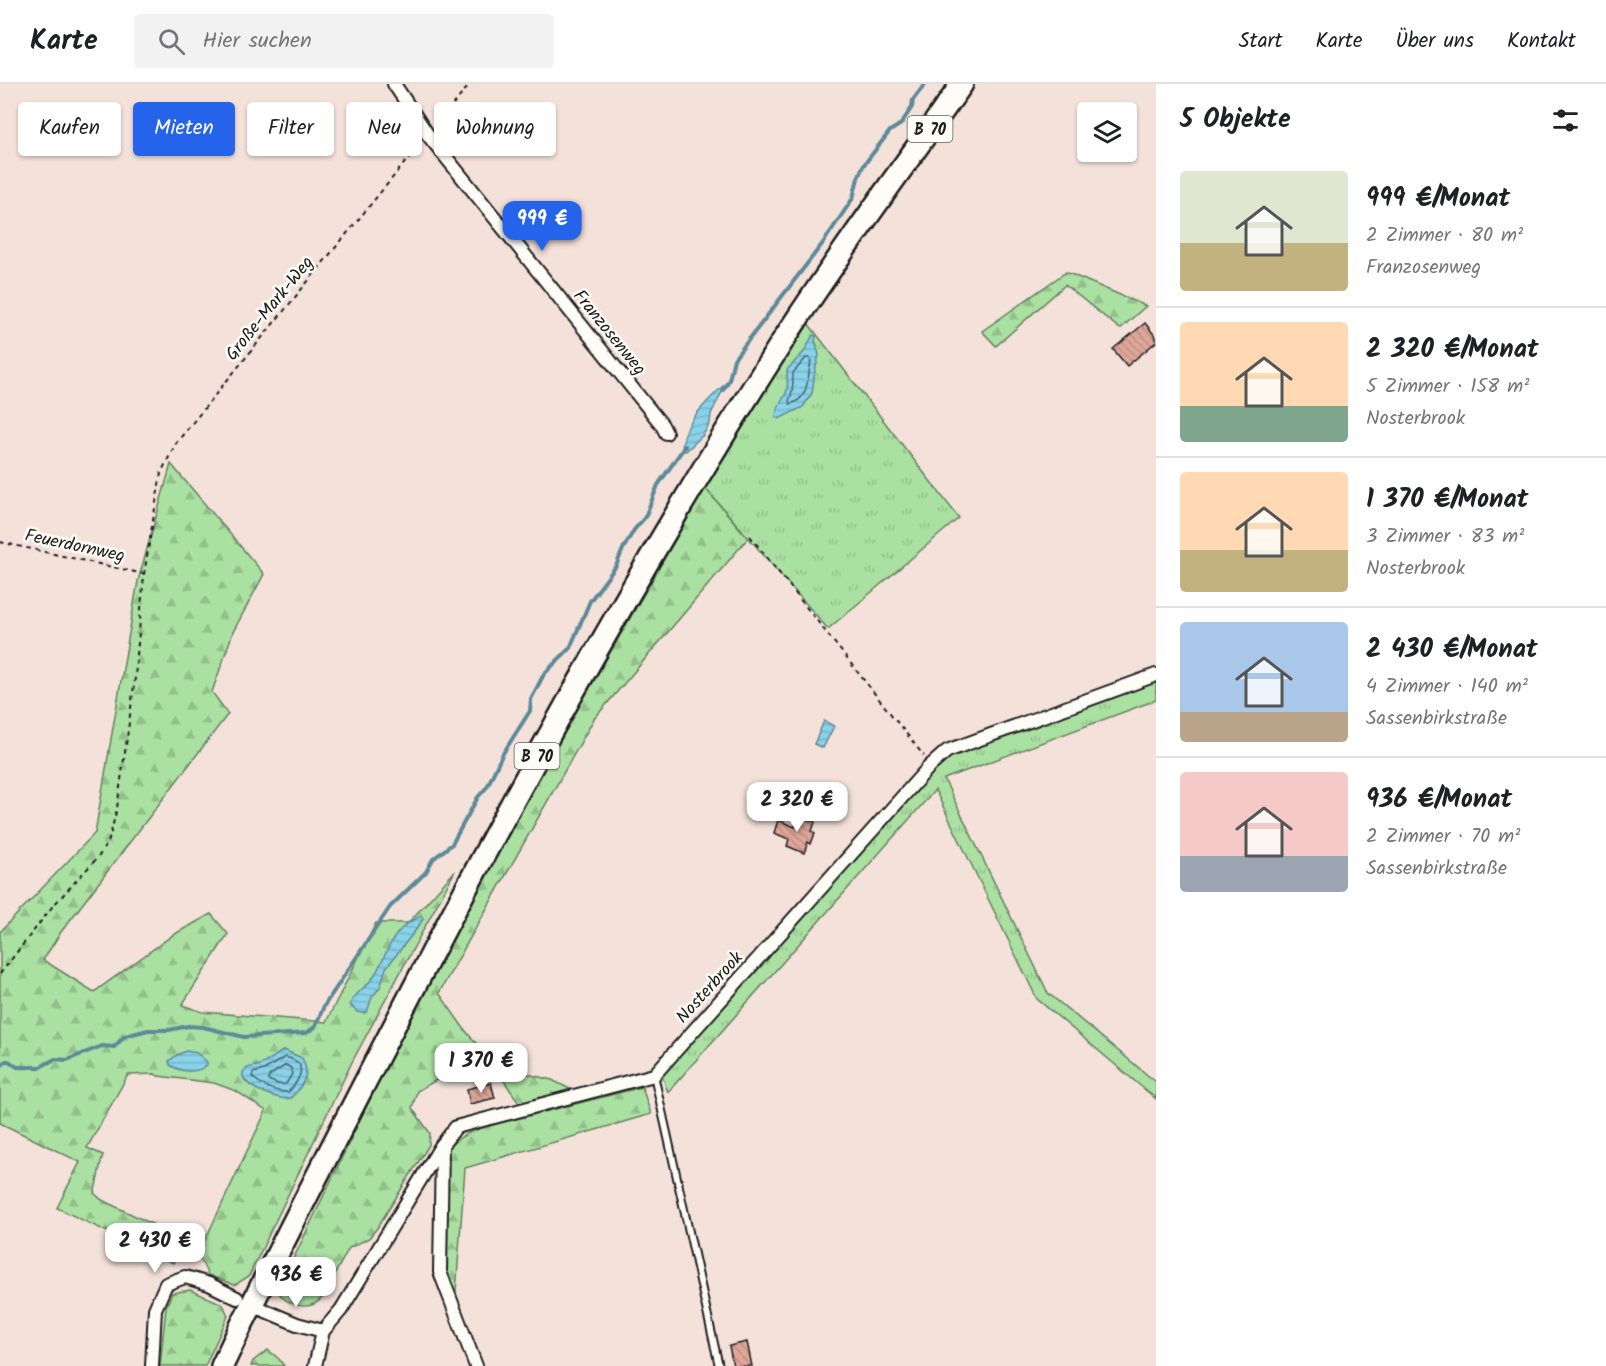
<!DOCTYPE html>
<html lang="de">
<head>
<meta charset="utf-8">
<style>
	:root { --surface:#fff; --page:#f2f2f2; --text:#202124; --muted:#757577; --line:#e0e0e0; --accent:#2563eb }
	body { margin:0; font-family:Kalam,sans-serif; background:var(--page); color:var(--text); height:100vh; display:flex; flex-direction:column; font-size:22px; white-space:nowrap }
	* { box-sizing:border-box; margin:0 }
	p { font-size:20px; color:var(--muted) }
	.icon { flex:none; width:33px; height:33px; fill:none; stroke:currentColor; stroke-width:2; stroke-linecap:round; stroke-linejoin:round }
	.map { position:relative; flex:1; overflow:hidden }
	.side { display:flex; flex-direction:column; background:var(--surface); width:450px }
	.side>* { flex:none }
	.hud { position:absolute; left:18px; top:18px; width:570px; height:54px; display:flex; gap:12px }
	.tools { position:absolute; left:1077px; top:18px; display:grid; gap:12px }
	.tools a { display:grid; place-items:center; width:60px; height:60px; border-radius:6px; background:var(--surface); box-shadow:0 2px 4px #0004; font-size:30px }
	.price { position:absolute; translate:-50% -51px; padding:0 14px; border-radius:12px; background:#fff; color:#222; font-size:20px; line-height:39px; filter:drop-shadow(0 2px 3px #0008) }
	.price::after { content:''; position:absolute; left:50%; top:36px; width:18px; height:14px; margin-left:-9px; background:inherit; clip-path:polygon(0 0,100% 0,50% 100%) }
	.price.selected { background:var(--accent); color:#fff }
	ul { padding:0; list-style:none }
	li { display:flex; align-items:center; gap:18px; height:150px; padding:0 24px }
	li+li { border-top:2px solid var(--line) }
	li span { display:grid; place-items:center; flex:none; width:168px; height:120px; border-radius:6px; color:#555 }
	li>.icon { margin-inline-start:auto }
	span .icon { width:72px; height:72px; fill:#fffc; stroke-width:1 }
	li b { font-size:26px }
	h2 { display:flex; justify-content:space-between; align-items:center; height:72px; padding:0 24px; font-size:26px }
	.chip { padding:0 21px; border-radius:6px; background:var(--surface); box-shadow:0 2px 4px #0004; font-size:21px; line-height:54px }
	.chip.selected { background:var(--accent); color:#fff }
	header { display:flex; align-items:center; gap:36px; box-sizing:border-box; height:84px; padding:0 30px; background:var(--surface); border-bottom:2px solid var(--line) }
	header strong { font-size:28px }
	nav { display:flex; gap:33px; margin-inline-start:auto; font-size:21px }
	.search { width:420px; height:54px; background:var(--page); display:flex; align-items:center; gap:15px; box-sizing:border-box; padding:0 21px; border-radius:6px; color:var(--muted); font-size:22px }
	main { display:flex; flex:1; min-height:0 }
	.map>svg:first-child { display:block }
	.grass { fill:url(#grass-tufts); stroke:#637e5f; stroke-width:1.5 }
	.forest { fill:url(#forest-firs); stroke:#637e5f; stroke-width:1.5 }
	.water { fill:url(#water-rules); stroke:#5d8998; stroke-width:1.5 }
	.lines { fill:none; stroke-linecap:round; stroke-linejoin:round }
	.shore { stroke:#48656e; stroke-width:1.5 }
	.stream { stroke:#5d8998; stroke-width:4 }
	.building { fill:url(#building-back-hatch); stroke:#1c1c1c; stroke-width:1.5 }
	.service-casing { stroke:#1c1c1c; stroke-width:10 }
	.minor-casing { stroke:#1c1c1c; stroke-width:16 }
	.trunk-casing { stroke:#1c1c1c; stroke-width:26 }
	.path { stroke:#1c1c1c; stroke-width:2; stroke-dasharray:4.5 4.5; stroke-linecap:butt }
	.service { stroke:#fdfcf7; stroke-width:6 }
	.minor { stroke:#fdfcf7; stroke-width:12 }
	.trunk { stroke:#fdfcf7; stroke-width:21 }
	.labels { text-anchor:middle; stroke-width:5; stroke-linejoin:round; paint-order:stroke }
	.shield { fill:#fdfcf7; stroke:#605f5e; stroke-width:1.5 }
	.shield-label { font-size:16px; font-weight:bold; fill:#1c1c1c }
	.street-label { font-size:18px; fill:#1c1c1c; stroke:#fdfcf7 }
</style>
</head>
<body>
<header>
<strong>Karte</strong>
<div class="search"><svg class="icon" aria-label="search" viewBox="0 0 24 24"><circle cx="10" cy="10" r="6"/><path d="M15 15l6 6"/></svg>Hier suchen</div>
<nav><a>Start</a><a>Karte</a><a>Über uns</a><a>Kontakt</a></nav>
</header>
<main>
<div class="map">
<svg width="1156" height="1282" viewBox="0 0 1156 1282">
	<defs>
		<pattern id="grass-tufts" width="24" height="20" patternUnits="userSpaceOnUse" patternTransform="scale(1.5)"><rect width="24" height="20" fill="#aae0a2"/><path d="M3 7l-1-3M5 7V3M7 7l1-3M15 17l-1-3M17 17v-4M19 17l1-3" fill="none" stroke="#92c08b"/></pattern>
		<pattern id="forest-firs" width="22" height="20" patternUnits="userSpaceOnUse" patternTransform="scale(1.5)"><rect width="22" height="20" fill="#aae0a2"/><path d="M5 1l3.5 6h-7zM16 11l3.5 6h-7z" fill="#92c08b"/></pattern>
		<pattern id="water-rules" width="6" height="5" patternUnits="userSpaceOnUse" patternTransform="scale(1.5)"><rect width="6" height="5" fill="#89d2ea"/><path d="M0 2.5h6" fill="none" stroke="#76b4c8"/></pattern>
		<pattern id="building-back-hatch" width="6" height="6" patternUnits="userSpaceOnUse" patternTransform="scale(1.5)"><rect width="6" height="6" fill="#dea698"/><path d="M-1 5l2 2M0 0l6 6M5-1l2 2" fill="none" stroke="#be8e82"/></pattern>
	</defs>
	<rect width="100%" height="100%" fill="#f4e2da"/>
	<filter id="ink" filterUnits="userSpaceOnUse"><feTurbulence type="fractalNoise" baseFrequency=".0167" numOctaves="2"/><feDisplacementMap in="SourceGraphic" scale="12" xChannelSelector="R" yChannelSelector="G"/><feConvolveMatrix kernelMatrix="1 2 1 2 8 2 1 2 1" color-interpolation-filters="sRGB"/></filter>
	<g filter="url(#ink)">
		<!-- grass -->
		<g class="grass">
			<path d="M 804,234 L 959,434 L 828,545 L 705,404 Z"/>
			<path d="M 1156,598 L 1156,616 L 944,695 L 1048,909 L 1156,998 L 1156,1015 L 1037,915 L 935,706 L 668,1008 L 662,992 L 931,688 L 947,674 Z"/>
		</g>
		<!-- forest -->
		<g class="forest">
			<path d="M 1066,188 L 1146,222 L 1120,245 L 1065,201 L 996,262 L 982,247 Z"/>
			<path d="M 171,380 L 264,490 L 233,548 L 212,608 L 228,630 L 61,848 L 43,876 L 94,908 L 173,851 L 211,830 L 228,850 L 182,921 L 203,928 L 326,938 L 376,839 L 408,839 L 455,787 L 352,978 L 249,1192 L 235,1201 L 208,1191 L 198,1171 L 266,1027 L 236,1007 L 214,999 L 158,992 L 155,990 L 128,991 L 87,1064 L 103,1071 C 99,1084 98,1097 94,1109 L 102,1116 L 177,1152 L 182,1165 L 173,1179 L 57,1124 L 80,1078 L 0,1039 L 0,848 L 95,749 L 138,497 Z"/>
			<path d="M 705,404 L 748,454 L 594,635 L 439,909 L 465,946 L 484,969 L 417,1007 L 412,1024 L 430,1049 L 429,1061 L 377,1144 L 369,1154 L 349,1164 L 322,1214 C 310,1228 286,1222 278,1207 L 370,1015 L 427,892 L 501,758 Z"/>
			<path d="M 497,974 L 523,989 L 552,996 L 576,1008 L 521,1022 L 492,979 Z"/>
			<path d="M 642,1003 L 651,1030 L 465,1084 L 456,1208 L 447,1191 L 443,1072 C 454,1055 463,1051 481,1044 Z"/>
			<path d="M 190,1206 L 223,1220 L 228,1232 L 205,1282 L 160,1282 L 166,1223 L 172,1209 Z"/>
			<path d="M 268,1266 L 279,1275 L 284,1282 L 251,1282 L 253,1277 Z"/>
		</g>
		<!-- water -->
		<g class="water">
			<path d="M 813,251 L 816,252 L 815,256 L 819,271 L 815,287 L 812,309 L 803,323 L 779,335 L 776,333 C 776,322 784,316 787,306 C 788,299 787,292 787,286 L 804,268 Z"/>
			<path d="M 727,298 L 711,330 L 710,339 L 703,351 L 686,367 L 682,367 C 681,339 709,316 727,298 Z"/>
			<path d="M 824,637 L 834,642 L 823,664 L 814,660 Z"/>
			<path d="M 421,832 L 423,835 L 418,843 L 386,884 L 380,903 L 372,913 L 367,928 L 364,929 L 357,928 L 350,920 C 354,910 366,903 372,895 C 390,869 388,846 421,832 Z"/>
			<path d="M 284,966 L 302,974 C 307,983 307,992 302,1000 C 299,1005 295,1012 289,1014 C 279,1017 240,1002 243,989 C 245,982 255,983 260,981 C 268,978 276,971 284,966 Z"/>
			<path d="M 186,967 L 197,969 L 207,978 L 207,981 C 196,990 181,988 170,981 L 169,977 L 177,971 Z"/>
		</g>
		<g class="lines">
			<!-- shore -->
			<g class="shore">
				<path d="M 806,274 L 809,274 L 811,277 C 807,293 810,315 790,320 L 789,317 C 793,308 793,300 793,289 Z"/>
				<path d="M 285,973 C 289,974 296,976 299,980 C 304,989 295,1002 288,1008 C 273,1008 263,1002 252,993 L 253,989 L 264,986 Z"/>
				<path d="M 286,981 L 291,984 L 292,990 L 286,1000 L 278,1000 L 268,996 L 269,992 Z"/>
			</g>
			<!-- stream -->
			<g class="stream">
				<path d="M 723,306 L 729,296 L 734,275 L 823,159 L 853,114 L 858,94 L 863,82 L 890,47 L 901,40 L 912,23 L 913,16 L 925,0"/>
				<path d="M 0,983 L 6,977 L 9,977 L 17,983 L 40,983 L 55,975 L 67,976 L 102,962 L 114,963 L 125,952 L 148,946 L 169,946 L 188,942 L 203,943 L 244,953 L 306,949 L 315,943 L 324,922 L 390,823 L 426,788 L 433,775 L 452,760 L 478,713 L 487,703 L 502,671 L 530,627 L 531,615 L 544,590 L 570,564 L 590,517 L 616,482 L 623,465 L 634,446 L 645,433 L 658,401 L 685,362"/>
			</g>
		</g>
		<!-- building -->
		<g class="building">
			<path d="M 1145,239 L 1156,253 L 1156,258 L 1127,282 L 1113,265 Z"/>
			<path d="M 799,732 L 815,738 L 812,747 L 815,749 L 811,760 L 808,758 L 804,769 L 787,762 L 789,755 L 774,749 L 778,736 L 795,743 Z"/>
			<path d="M 491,999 L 495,1014 L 470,1020 L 467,1005 Z"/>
			<path d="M 747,1258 L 752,1282 L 733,1282 L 729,1262 Z"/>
		</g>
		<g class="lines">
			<!-- service casing -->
			<g class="service-casing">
				<path id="service" d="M 654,991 L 719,1282"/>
			</g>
			<!-- minor casing -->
			<g class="minor-casing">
				<g id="minor">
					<path d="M 394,0 L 428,51 L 662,341 L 666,349"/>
					<path d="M 261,1225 L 297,1240 L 323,1247"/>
					<path d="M 152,1282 L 155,1225 L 166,1200 L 185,1193 L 209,1200 L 237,1214"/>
					<path d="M 315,1282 L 323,1247 L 341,1226 L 441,1062"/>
					<path d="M 476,1282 L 440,1188 L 442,1061 L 456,1043 L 654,991 L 929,683 L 947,667 L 1156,591"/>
				</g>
			</g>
			<!-- trunk casing -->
			<g class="trunk-casing">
				<path id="trunk" d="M 222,1282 L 241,1242 C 410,907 581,572 784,255 C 840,168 902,85 962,0"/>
			</g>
			<!-- path -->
			<g class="path">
				<path d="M 436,42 L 470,0"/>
				<path d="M 750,452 L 924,672"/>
				<path d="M 0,458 L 144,490"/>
				<path d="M 0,890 L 52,823 L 99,772 L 109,756 L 117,724 L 126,661 L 135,594 L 144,490 L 161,389 L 176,359 L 420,60"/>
			</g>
			<!-- service -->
			<use href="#service" class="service"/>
			<!-- minor -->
			<use href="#minor" class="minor"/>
			<!-- trunk -->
			<use href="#trunk" class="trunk"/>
		</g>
	</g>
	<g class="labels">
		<!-- shield labels -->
		<g class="shield">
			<rect x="907.5" y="32" width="45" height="26" rx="4.5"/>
			<rect x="514.5" y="659" width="45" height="26" rx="4.5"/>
		</g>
		<g class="shield-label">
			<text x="930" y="51">B 70</text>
			<text x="537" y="678">B 70</text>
		</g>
		<!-- street labels -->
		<g class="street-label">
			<text transform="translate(269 224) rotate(-51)" y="6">Große-Mark-Weg</text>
			<text transform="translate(610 248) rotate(51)" y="6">Franzosenweg</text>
			<text transform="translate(75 461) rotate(12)" y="6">Feuerdornweg</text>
			<text transform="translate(709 903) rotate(-48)" y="6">Nosterbrook</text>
		</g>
	</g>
</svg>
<div class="tools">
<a><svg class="icon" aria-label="layers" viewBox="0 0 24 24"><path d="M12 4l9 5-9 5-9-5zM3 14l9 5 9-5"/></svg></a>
</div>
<b class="price selected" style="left:542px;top:168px">999 €</b>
<b class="price" style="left:797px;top:749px">2 320 €</b>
<b class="price" style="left:481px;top:1010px">1 370 €</b>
<b class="price" style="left:155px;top:1190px">2 430 €</b>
<b class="price" style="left:296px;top:1224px">936 €</b>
<div class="hud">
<a class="chip">Kaufen</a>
<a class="chip selected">Mieten</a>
<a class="chip">Filter</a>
<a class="chip">Neu</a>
<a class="chip">Wohnung</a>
</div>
</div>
<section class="side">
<h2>5 Objekte<svg class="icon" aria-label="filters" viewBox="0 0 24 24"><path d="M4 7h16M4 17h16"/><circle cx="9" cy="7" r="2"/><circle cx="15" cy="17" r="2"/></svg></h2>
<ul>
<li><span style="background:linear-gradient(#dfe7d0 60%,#c2b280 0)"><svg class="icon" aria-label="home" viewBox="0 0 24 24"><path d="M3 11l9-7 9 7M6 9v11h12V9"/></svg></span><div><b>999 €/Monat</b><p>2 Zimmer · 80 m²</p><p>Franzosenweg</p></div></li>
<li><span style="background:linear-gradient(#ffd9b3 70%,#7fa58c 0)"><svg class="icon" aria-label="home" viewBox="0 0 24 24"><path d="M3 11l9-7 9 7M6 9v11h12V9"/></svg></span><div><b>2 320 €/Monat</b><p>5 Zimmer · 158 m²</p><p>Nosterbrook</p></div></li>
<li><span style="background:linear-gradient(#ffd9b3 65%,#c2b280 0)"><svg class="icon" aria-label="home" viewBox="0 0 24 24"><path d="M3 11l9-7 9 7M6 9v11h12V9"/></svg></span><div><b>1 370 €/Monat</b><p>3 Zimmer · 83 m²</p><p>Nosterbrook</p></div></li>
<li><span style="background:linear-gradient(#a9c7e8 75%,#b9a48a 0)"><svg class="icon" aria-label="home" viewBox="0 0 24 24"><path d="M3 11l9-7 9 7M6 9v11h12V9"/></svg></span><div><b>2 430 €/Monat</b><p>4 Zimmer · 140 m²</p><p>Sassenbirkstraße</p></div></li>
<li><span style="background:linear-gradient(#f6c9c9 70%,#9aa5b1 0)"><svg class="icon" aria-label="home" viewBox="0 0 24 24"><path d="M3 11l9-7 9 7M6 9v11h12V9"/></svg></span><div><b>936 €/Monat</b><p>2 Zimmer · 70 m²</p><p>Sassenbirkstraße</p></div></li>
</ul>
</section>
</main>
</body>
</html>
